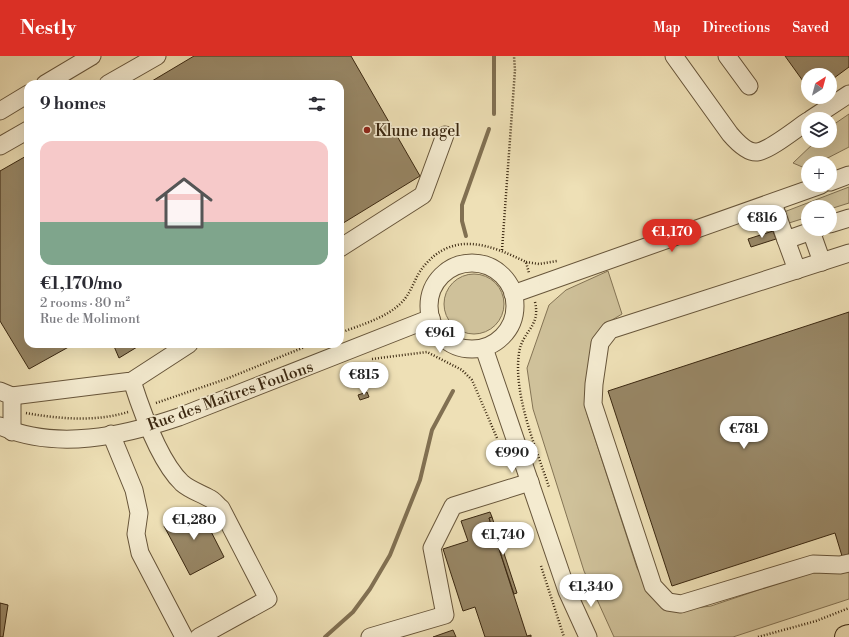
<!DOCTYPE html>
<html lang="en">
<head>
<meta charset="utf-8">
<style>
	:root { --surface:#fff; --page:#f7f7f7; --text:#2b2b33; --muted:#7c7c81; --accent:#d93025 }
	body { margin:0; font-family:"Libre Bodoni",serif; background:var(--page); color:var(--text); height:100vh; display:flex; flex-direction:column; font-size:15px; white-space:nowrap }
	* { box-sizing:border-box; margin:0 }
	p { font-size:13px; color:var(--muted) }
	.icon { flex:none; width:22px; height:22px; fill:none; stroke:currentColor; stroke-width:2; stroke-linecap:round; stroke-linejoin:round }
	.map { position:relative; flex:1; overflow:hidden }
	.panel { position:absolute; left:24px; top:24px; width:320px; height:268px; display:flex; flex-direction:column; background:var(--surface); border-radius:12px; box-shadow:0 4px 16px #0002 }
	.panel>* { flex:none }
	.needle { width:26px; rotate:36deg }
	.buttons { position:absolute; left:801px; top:12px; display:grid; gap:8px }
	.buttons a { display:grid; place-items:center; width:36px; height:36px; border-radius:50%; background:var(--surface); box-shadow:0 4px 16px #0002; font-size:20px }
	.price { position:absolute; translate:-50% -34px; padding:0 9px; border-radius:14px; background:#fff; color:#222; font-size:13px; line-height:26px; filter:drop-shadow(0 1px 2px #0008) }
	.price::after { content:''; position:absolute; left:50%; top:24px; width:12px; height:9px; margin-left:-6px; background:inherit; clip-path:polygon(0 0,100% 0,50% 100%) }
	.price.selected { background:var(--accent); color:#fff }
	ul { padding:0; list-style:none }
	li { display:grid; align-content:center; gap:8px; height:212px; padding:0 16px }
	li span { display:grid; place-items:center; height:124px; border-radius:12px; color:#555 }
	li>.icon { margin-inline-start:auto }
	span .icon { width:72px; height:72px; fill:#fffc; stroke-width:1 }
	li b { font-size:17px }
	h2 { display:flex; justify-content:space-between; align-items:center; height:48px; padding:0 16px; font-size:17px }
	header { display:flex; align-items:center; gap:24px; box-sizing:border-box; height:56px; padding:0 20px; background:var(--accent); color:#fff }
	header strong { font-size:19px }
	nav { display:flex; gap:22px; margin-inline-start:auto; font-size:14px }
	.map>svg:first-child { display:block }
	.green { fill:#cfc19a; stroke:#847455 }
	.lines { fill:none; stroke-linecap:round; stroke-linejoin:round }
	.stream { stroke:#817052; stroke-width:4 }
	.building { fill:#988766; stroke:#3a2710 }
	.minor-casing { stroke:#67553a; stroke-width:19 }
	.major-casing { stroke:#3a2710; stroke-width:24 }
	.path { stroke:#3a2710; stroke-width:2.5; stroke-dasharray:1 2; stroke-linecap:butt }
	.minor { stroke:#f4ebd0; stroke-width:17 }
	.major { stroke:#eee0b6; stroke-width:22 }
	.poi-dot { fill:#8f2418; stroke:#f4ebd0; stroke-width:1.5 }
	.labels { text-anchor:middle; stroke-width:3.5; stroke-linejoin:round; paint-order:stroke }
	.poi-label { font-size:16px; fill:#3a2710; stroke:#f4ebd0; text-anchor:start }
	.street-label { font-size:16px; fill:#3a2710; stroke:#f4ebd0 }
</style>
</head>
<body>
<header>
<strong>Nestly</strong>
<nav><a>Map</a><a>Directions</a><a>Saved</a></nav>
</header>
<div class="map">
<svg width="849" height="581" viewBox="0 0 849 581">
	<rect width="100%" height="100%" fill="#eee0b6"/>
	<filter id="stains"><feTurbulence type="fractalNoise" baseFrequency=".005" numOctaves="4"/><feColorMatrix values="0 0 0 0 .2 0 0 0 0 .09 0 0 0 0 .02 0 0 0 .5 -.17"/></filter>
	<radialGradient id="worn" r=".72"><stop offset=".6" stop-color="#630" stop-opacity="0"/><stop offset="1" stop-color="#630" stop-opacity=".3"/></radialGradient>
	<!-- green -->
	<g class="green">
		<path d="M 849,58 L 849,91 L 818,107 L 808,107 L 807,113 L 793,107 L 816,85 L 830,85 L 830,71 Z"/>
		<path d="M 849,131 L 849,147 L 830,153 L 830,151 L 808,151 L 808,161 L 789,167 L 784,156 Z"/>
		<path d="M 608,215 L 622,258 L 602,270 L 592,295 L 587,358 L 637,512 L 654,544 L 679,554 L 711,550 L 815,515 L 849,511 L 849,543 L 733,581 L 614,581 L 584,515 L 533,353 L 527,312 L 549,249 L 566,234 Z"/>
		<circle cx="474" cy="248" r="30"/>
	</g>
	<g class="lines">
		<!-- stream -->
		<g class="stream">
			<path d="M 494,58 L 494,0"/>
			<path d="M 466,180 L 462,165 L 462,149 L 489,73"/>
			<path d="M 325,581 L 353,556 L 370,533 L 390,499 L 420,424 L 432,374 L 453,335"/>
		</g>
	</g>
	<!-- building -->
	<g class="building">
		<path d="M 194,0 L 351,0 L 420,120 L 340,169 L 340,28 L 147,28 Z"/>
		<path d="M 785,0 L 849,0 L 849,11 L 830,25 L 830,19 L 808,19 L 808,32 Z"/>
		<path d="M 28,99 L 28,288 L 74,288 L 29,313 L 0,265 L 0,115 Z"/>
		<path d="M 773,175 L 776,183 L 751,191 L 748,183 Z"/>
		<path d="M 849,256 L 849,498 L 842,500 L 835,477 L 672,530 L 608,335 Z"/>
		<path d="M 113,288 L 142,288 L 119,302 Z"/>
		<path d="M 367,336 L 369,341 L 360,344 L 358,339 Z"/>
		<path d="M 199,452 L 224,501 L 190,519 L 164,470 Z"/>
		<path d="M 490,456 L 492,461 L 489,462 L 527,580 L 531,579 L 531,581 L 485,581 L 475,551 L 463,555 L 443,493 L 468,485 L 461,465 Z"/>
		<path d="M 492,461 L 517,537 L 514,538 L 489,462 Z"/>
		<path d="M 0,547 L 8,549 L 3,581 L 0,581 Z"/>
		<path d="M 453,574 L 456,581 L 433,581 Z"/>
	</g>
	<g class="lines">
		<!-- minor casing -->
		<g class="minor-casing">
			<g id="minor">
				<path d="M 674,0 L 730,78 C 736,85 747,97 757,96 C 769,95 797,72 808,65"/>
				<path d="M 727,0 L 749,30"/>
				<path d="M 45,28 L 92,0"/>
				<path d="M 108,28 L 157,0"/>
				<path d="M 0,55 L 28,38"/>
				<path d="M 811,63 L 849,38"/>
				<path d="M 0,90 L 28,74"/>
				<path d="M 830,126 L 849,119"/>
				<path d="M 773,147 L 786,184 L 817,173"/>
				<path d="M 830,168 L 849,162"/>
				<path d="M 811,175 L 822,206"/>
				<path d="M 786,184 L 797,214"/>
				<path d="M 340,192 L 423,139 L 445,79"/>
				<path d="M 849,197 L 610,274 L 600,287 L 594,328 L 593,348 L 653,530 L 668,546 L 681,548 L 813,508 L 840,509 L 849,507"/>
				<circle cx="472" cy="250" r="43"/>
				<path d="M 513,238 L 821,129"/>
				<path d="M 484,292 L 567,535 L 588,581"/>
				<path d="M 132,325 C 141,353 160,406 182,427 C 190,434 200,437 209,442 C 214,444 217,449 221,452 L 268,543 L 199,581"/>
				<path d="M 0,335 L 12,340 L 12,376"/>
				<path d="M 12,340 L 132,325 L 189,288"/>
				<path d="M 0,370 C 56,395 123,380 179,361 L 431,262"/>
				<path d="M 111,378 L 134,434 L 139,457 L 136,478 L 140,497 L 184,581"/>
				<path d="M 370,581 L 445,559 L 432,492 L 453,450 L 530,426"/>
			</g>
		</g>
		<!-- major casing -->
		<g class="major-casing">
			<path id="major" d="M 846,581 L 849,580"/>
		</g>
		<!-- path -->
		<g class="path">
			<path d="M 502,194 L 515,14 L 514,0"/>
			<path d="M 526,206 L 539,208 L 557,205"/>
			<path d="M 535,246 C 541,271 522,275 519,297 C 513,339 536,392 549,431"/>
			<path d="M 340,277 C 360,269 387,262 402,246 C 412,236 415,220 424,210 C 454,174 491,189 526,206 L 529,217"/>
			<path d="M 372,303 L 427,296 L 462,314 L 472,324 L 497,382"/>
			<path d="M 156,347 L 226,323 L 312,288"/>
			<path d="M 26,357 C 59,363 96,366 128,356"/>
			<path d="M 541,510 L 564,581"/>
			<path d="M 758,581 L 816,565 L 849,552"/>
		</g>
		<!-- minor -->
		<use href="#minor" class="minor"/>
		<!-- major -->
		<use href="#major" class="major"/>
	</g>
	<!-- markers -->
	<circle class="poi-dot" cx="367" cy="74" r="4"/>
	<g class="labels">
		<!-- poi labels -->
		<g class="poi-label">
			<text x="375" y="80">Klune nagel</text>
		</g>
		<!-- street labels -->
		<g class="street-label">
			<text transform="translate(230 339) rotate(-20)" y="6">Rue des Maîtres Foulons</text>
		</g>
	</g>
	<rect width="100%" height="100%" filter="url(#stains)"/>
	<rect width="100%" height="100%" fill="url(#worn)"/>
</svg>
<div class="buttons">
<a><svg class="needle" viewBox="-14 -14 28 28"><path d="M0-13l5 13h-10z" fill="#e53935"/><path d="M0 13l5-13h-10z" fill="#7c7c81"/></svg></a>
<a><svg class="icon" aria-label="layers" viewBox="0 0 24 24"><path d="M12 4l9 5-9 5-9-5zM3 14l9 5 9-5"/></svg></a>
<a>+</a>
<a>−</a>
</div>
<b class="price" style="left:762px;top:183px">€816</b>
<b class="price selected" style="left:672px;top:197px">€1,170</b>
<b class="price" style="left:440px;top:298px">€961</b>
<b class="price" style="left:364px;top:340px">€815</b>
<b class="price" style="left:744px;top:394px">€781</b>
<b class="price" style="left:512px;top:418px">€990</b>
<b class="price" style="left:194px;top:485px">€1,280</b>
<b class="price" style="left:503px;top:500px">€1,740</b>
<b class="price" style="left:591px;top:552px">€1,340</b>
<section class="panel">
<h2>9 homes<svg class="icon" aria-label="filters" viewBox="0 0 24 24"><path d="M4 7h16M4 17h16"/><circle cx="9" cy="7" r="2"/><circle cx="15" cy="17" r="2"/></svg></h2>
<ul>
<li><span style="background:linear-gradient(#f6c9c9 65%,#7fa58c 0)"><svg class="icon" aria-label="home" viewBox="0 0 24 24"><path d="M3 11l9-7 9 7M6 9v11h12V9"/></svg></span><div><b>€1,170/mo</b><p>2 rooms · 80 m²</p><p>Rue de Molimont</p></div></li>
</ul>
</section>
</div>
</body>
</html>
